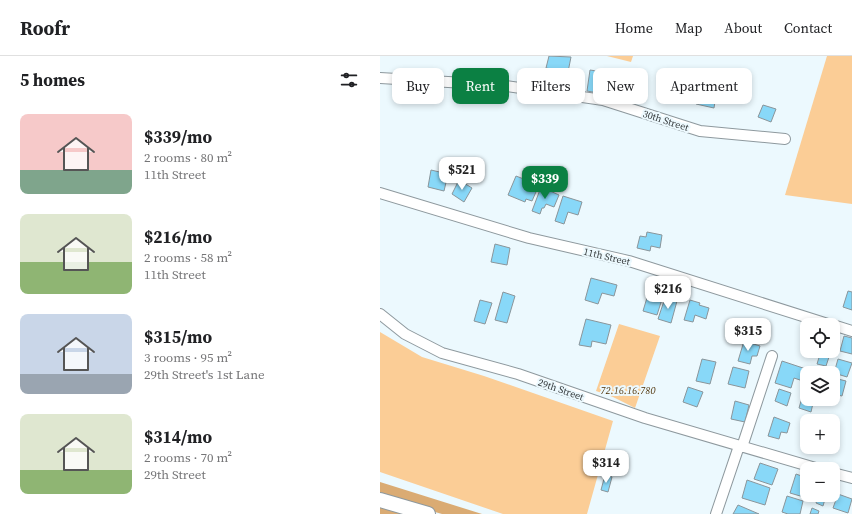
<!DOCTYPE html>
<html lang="en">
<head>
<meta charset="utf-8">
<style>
	:root { --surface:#fff; --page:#f6f6f6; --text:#202124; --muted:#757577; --line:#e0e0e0; --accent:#0b8043 }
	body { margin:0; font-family:"Source Serif 4",serif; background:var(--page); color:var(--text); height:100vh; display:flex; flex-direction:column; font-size:15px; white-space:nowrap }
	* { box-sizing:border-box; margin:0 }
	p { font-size:13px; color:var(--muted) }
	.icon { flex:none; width:22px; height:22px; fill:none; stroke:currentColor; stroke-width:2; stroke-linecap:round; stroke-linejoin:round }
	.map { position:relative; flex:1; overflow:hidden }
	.side { display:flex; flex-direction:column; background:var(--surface); width:380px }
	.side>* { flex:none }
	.banner { position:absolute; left:12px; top:12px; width:380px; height:36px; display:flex; gap:8px }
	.controls { position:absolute; left:420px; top:262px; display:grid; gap:8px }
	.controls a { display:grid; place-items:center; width:40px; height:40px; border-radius:8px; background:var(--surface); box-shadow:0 2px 6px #0003; font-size:20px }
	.price { position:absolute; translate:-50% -34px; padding:0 9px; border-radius:8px; background:#fff; color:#222; font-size:13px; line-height:26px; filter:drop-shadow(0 1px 2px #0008) }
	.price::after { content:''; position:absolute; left:50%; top:24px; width:12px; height:9px; margin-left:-6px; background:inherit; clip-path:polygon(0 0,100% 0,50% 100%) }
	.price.active { background:var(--accent); color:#fff }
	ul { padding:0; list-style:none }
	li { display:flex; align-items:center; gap:12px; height:100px; padding:0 20px }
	li span { display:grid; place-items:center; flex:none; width:112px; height:80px; border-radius:8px; color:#555 }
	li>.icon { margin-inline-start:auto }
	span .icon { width:48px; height:48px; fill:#fffc; stroke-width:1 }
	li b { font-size:17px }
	h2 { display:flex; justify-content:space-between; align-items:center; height:48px; padding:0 20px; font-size:17px }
	.pill { padding:0 14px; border-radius:8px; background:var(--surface); box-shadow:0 2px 6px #0003; font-size:14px; line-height:36px }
	.pill.active { background:var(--accent); color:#fff }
	header { display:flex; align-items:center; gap:24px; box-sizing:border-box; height:56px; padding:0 20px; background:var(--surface); border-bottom:1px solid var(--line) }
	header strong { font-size:19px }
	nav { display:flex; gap:22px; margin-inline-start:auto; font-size:14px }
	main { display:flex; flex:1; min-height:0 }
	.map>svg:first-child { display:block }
	.green { fill:#fbcd96 }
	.forest { fill:#daab73 }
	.building { fill:#88d8f8; stroke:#8a959a }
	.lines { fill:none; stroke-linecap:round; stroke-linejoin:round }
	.minor-casing { stroke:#8e999e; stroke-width:12 }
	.secondary-casing { stroke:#8e999e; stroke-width:16 }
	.minor { stroke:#fff; stroke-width:10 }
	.secondary { stroke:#fff; stroke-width:14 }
	.labels { text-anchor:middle; stroke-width:4; stroke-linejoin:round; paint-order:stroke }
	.street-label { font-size:10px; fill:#363b3d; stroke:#ecf9fe }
	.park-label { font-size:10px; font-style:italic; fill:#4b2d00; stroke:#ecf9fe }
</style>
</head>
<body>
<header>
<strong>Roofr</strong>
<nav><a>Home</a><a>Map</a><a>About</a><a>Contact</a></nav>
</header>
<main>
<section class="side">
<h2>5 homes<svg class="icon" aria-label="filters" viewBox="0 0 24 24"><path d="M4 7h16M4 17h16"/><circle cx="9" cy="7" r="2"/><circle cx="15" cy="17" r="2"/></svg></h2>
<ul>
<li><span style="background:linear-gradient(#f6c9c9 70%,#7fa58c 0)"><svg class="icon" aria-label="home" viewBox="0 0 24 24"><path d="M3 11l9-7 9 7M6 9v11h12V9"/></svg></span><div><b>$339/mo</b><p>2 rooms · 80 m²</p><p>11th Street</p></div></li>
<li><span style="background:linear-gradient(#dfe7d0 60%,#8fb573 0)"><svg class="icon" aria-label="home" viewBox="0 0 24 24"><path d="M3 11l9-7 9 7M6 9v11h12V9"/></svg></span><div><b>$216/mo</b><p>2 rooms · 58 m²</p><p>11th Street</p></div></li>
<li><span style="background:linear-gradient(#c9d6e8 75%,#9aa5b1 0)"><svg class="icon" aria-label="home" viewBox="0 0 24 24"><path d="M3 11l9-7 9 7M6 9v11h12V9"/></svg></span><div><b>$315/mo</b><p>3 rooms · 95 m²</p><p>29th Street's 1st Lane</p></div></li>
<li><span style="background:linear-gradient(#dfe7d0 70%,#8fb573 0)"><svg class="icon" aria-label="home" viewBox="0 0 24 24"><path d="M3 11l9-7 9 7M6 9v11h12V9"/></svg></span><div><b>$314/mo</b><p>2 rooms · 70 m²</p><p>29th Street</p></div></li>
</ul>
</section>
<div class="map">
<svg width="472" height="458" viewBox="0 0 472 458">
	<rect width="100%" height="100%" fill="#ecf9fe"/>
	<!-- green -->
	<g class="green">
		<path d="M 227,0 L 253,0 L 251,6 Z"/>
		<path d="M 447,0 L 472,0 L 472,148 L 405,139 Z"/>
		<path d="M 239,268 L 280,280 L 255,352 L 233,341 L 216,335 Z"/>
		<path d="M 0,276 L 42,301 L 104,320 L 233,365 L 207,458 L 123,458 L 0,416 Z"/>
	</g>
	<!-- forest -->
	<g class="forest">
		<path d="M 0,426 L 102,458 L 62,458 L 0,440 Z"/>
		<path d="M 0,449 L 30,458 L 0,458 Z"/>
	</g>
	<!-- building -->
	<g class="building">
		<path d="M 169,0 L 191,1 L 188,16 L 166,12 Z"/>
		<path d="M 210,14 L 230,17 L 228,33 L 219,32 L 218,37 L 207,35 Z"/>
		<path d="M 165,22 L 184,26 L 182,36 L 163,33 Z"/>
		<path d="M 289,24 L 304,28 L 300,42 L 285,38 Z"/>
		<path d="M 319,35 L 336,39 L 334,52 L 316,48 Z"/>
		<path d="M 383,49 L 396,53 L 391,66 L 378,61 Z"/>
		<path d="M 51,114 L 68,118 L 64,135 L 48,131 Z"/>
		<path d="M 136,120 L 159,129 L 152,145 L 146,143 L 145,146 L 128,139 Z"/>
		<path d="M 79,124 L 92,132 L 84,146 L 72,138 Z"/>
		<path d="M 161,131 L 179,139 L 174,151 L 166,148 L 164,152 L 162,152 L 160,158 L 152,155 Z"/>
		<path d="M 183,140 L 202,146 L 198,159 L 188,156 L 184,168 L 175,165 Z"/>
		<path d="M 267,176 L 282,179 L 280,192 L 271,190 L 270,195 L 257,192 L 260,180 L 266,181 Z"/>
		<path d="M 115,188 L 130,192 L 127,209 L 111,206 Z"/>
		<path d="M 211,222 L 237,229 L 234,240 L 222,237 L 218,248 L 205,244 Z"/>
		<path d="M 269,235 L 283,240 L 277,259 L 263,255 Z"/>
		<path d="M 468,235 L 472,236 L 472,254 L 463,251 Z"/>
		<path d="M 123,236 L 135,240 L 127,267 L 115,264 Z"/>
		<path d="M 285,242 L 297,245 L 291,267 L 278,263 Z"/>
		<path d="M 100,244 L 112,247 L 105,268 L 94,265 Z"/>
		<path d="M 310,244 L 320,247 L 319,249 L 329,252 L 326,263 L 315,259 L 313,266 L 304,264 Z"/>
		<path d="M 206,263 L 231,269 L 226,288 L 212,285 L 211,291 L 199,289 Z"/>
		<path d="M 464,280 L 472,282 L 472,298 L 460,295 Z"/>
		<path d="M 364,285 L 380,290 L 377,300 L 372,300 L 370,308 L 358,305 Z"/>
		<path d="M 441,295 L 451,295 L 446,310 L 437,308 Z"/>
		<path d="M 322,303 L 336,306 L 330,328 L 316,325 Z"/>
		<path d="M 458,303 L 472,307 L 467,321 L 454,317 Z"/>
		<path d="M 402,305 L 429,314 L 428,317 L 427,317 L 426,326 L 414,322 L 411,332 L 395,327 Z"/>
		<path d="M 353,311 L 369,315 L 365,332 L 348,328 Z"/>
		<path d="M 454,322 L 466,325 L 462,340 L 453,338 Z"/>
		<path d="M 308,331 L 323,336 L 317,351 L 303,346 Z"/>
		<path d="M 399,333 L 411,337 L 407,350 L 395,345 Z"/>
		<path d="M 423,338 L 427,339 L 427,343 L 434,343 L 431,356 L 419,352 Z"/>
		<path d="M 355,345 L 369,349 L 365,366 L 351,363 Z"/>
		<path d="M 394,361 L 410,367 L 407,377 L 401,376 L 399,383 L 388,380 Z"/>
		<path d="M 380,407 L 398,413 L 392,429 L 374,423 Z"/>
		<path d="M 416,418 L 427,422 L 427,442 L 410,437 Z"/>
		<path d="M 225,419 L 232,421 L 228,436 L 221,434 Z"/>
		<path d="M 367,424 L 390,432 L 385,449 L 362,442 Z"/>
		<path d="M 458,438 L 472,443 L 468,457 L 453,452 Z"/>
		<path d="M 407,440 L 423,445 L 420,458 L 408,458 L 402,456 Z"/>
		<path d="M 438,441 L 445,443 L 443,450 L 436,447 Z"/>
		<path d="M 358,449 L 379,458 L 353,458 Z"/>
		<path d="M 432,452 L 439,455 L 438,458 L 430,458 Z"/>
	</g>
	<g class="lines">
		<!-- minor casing -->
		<g class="minor-casing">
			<g id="minor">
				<path d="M 0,22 L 119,29 L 223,44 L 320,75 L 405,83"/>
				<path d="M 0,137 L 149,182 L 249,205 L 451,269"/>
				<path d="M 0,258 L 25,278 L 62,297 L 138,318 L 265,362 L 439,413"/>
				<path d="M 453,269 L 472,275"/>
				<path d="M 362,391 L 392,300"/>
				<path d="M 453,417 L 472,422"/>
				<path d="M 336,458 L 359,390"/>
			</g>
		</g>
		<!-- secondary casing -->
		<g class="secondary-casing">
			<path id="secondary" d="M 0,444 L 48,458"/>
		</g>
		<!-- minor -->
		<use href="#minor" class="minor"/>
		<!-- secondary -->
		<use href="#secondary" class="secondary"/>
	</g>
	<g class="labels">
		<!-- street labels -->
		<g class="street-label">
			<text transform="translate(286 64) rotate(18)" y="4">30th Street</text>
			<text transform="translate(227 200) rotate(13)" y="4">11th Street</text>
			<text transform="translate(181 333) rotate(19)" y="4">29th Street</text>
		</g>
		<!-- park labels -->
		<g class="park-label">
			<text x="248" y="338">72.16.16.780</text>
		</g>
	</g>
</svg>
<div class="controls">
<a><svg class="icon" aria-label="locate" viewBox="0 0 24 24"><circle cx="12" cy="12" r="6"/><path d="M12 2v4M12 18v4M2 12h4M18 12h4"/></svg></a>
<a><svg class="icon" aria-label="layers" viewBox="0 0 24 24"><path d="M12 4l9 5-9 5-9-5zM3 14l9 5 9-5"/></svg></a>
<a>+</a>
<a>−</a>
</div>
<b class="price" style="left:82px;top:135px">$521</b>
<b class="price active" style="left:165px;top:144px">$339</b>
<b class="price" style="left:288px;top:254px">$216</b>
<b class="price" style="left:368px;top:296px">$315</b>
<b class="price" style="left:226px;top:428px">$314</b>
<div class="banner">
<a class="pill">Buy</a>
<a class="pill active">Rent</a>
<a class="pill">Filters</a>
<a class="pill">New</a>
<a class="pill">Apartment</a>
</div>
</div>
</main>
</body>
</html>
